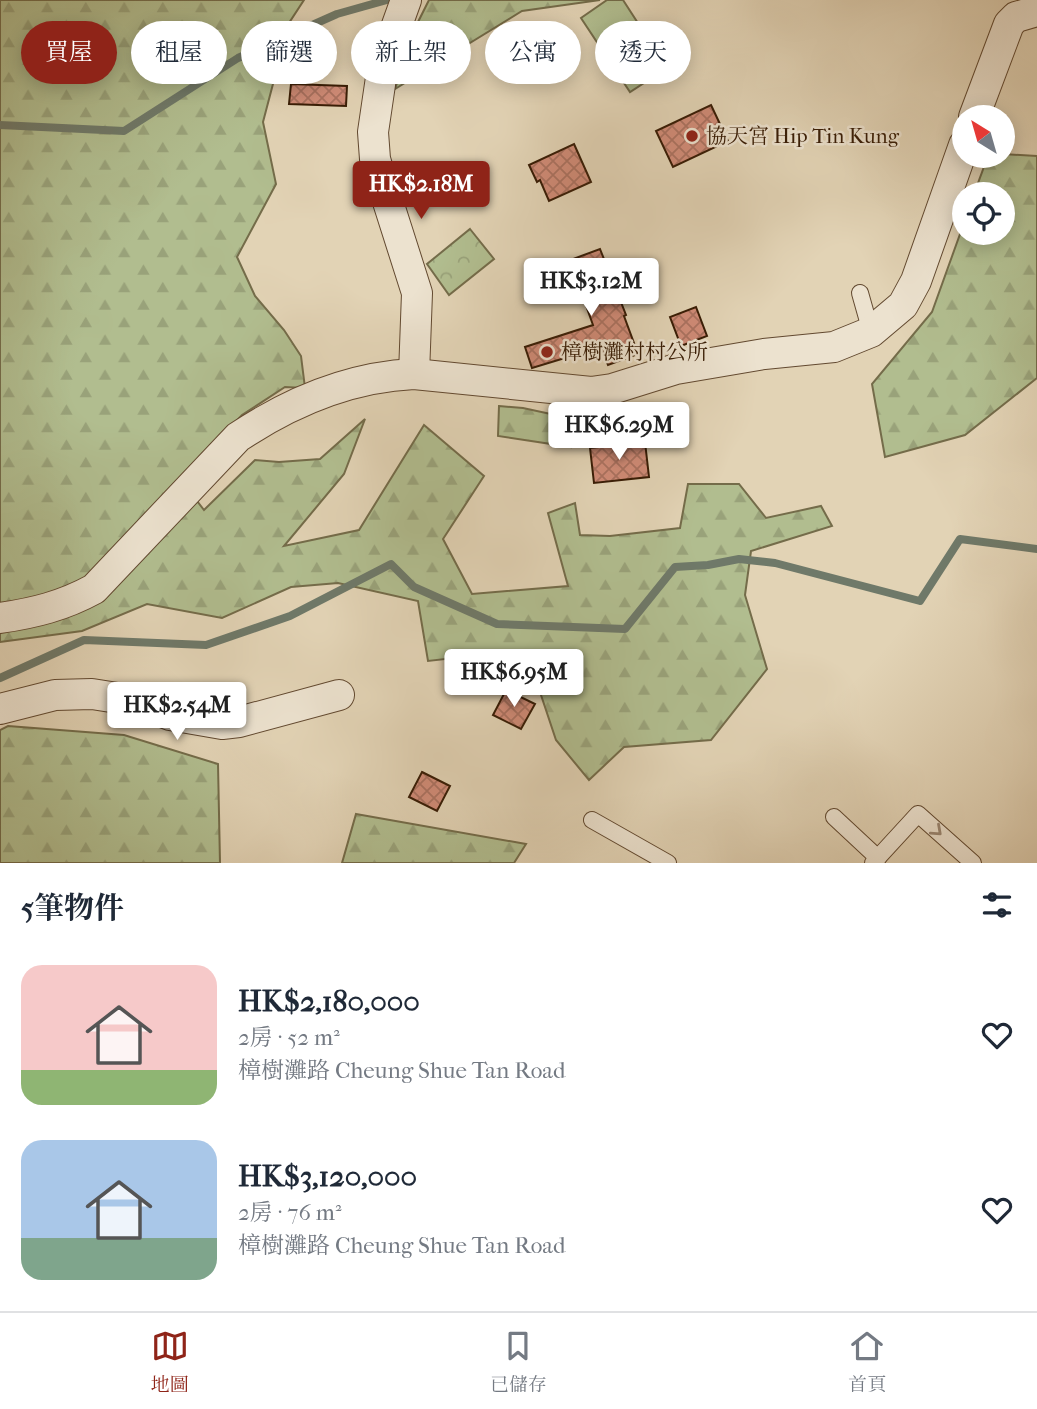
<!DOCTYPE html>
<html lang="zh-TW">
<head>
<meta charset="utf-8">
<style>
	:root { --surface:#fff; --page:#f6f6f7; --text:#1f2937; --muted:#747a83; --line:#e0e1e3; --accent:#8f2418 }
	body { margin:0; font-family:"IM FELL French Canon","Noto Serif TC",serif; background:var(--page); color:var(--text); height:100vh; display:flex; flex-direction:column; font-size:26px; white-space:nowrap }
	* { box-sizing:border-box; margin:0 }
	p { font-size:23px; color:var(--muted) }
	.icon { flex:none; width:38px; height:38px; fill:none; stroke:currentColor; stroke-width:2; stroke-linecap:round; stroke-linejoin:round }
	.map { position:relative; height:863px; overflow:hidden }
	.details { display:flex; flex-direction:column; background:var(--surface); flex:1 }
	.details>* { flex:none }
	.top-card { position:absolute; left:21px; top:21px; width:996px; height:63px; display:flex; gap:14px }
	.needle { width:46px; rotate:323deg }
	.tools { position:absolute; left:952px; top:105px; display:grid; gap:14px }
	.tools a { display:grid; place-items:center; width:63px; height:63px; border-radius:50%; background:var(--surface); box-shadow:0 4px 18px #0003; font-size:35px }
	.price { position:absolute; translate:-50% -60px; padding:0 16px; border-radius:7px; background:#fff; color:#222; font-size:23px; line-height:46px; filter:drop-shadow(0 2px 4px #0008) }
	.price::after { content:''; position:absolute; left:50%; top:42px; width:21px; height:16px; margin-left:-10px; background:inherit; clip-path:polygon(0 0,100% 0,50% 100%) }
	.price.current { background:var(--accent); color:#fff }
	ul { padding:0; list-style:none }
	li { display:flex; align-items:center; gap:21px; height:175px; padding:0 21px }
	li span { display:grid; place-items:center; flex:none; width:196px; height:140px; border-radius:21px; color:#555 }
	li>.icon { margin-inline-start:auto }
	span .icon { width:84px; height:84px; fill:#fffc; stroke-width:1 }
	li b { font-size:30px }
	h2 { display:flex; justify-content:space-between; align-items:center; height:84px; padding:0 21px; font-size:30px }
	.chip { padding:0 24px; border-radius:32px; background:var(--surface); box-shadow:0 4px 18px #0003; font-size:24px; line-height:63px }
	.chip.current { background:var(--accent); color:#fff }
	.dock { display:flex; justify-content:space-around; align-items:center; height:98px; border-top:2px solid var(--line); background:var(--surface); font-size:19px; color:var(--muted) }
	.dock a { display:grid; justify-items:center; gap:4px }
	.dock .current { color:var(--accent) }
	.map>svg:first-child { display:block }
	.forest { fill:url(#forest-firs); stroke:#746c4a; stroke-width:2 }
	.park { fill:url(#park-crowns); stroke:#746c4a; stroke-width:2 }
	.pitch { fill:#b1bd8f; stroke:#746c4a; stroke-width:2 }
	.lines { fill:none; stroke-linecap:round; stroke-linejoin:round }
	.stream { stroke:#6f7969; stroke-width:8 }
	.building { fill:url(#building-cross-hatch); stroke:#371b04; stroke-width:2 }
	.lane-casing { stroke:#624930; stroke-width:18 }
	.street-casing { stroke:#624930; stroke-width:32 }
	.lane { stroke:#ece2cf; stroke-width:16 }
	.street { stroke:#ece2cf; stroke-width:30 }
	.oneway { stroke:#9b8874 }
	.poi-dot { fill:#8f2418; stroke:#ece2cf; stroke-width:2.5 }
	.labels { text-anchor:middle; stroke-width:5; stroke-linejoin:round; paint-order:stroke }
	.poi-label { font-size:21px; fill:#371b04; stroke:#ece2cf; text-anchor:start }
</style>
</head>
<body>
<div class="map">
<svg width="1037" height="863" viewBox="0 0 1037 863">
	<defs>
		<pattern id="forest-firs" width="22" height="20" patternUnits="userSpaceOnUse" patternTransform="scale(1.75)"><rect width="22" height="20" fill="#b1bd8f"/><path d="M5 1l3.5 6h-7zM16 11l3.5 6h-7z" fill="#99a27a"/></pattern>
		<pattern id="park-crowns" width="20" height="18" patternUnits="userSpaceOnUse" patternTransform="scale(1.75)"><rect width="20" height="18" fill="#b1bd8f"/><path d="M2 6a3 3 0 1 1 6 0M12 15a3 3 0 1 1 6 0" fill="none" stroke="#99a27a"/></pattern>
		<pattern id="building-cross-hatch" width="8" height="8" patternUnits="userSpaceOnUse" patternTransform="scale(1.75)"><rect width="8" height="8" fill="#d08b77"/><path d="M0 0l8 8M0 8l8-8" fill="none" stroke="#aa715f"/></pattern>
	</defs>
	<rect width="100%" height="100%" fill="#e2d3b5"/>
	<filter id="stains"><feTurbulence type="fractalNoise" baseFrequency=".00286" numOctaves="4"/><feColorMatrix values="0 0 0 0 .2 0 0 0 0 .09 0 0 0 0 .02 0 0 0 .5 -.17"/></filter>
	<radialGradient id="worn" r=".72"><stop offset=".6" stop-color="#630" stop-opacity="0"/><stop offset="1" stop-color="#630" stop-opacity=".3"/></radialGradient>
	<!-- forest -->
	<g class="forest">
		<path d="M 0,0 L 304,0 L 289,23 L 263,122 L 276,184 L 237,257 L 255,296 L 284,330 L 301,356 L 305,388 L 285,387 L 242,415 L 181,480 L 204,510 L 255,460 L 279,462 L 320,459 L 365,419 L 344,474 L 284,546 L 359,530 L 424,425 L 484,476 L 443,539 L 472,594 L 568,586 L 548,513 L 575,503 L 580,535 L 610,536 L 680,528 L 688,484 L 739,484 L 766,518 L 821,506 L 832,526 L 751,551 L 745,595 L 767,669 L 711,740 L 624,747 L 589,780 L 556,740 L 526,650 L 428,661 L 418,601 L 338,583 L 291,587 L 222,618 L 147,604 L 82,631 L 0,642 Z"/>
		<path d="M 429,0 L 600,0 L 522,11 L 395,89 L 417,24 Z"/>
		<path d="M 1003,154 L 1037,156 L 1037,378 L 965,435 L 885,457 L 872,384 L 932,312 L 964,223 L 964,233 L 1003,233 L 1003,194 L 974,194 L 988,156 Z"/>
		<path d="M 499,406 L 523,408 L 574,419 L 571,447 L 498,436 Z"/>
		<path d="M 8,726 L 124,735 L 218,764 L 220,863 L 0,863 L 0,730 Z"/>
		<path d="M 356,814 L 526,844 L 514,863 L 342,863 Z"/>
	</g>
	<!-- park -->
	<path class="park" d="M 470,229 L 494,259 L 449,295 L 427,264 Z"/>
	<!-- pitch -->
	<path class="pitch" d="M 607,0 L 623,0 L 667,68 L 630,92 L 581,18 Z"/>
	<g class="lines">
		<!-- stream -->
		<g class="stream">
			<path d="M 0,125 L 124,131 L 238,58 L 337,14 L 387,0"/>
			<path d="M 0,678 L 84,640 L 206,645 L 290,616 L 391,564 L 414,587 L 497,624 L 625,629 L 675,567 L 708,565 L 739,559 L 775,563 L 920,601 L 960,539 L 1037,549"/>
		</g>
	</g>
	<!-- building -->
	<g class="building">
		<path d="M 291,84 L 347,86 L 346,106 L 289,104 Z"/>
		<path d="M 711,105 L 728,141 L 673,167 L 656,131 Z"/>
		<path d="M 574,144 L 591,182 L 549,201 L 540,180 L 537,182 L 529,165 Z"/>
		<path d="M 600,249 L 626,315 L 624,316 L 638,354 L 608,365 L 601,347 L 532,368 L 525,347 L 593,325 L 580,289 L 575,290 L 565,262 Z"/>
		<path d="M 696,307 L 707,336 L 681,346 L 670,317 Z"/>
		<path d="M 645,442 L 649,477 L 594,483 L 590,448 Z"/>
		<path d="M 506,690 L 535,704 L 521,729 L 493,715 Z"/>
		<path d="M 422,772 L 450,786 L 437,811 L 409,797 Z"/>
	</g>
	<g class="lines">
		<!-- lane casing -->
		<g class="lane-casing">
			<g id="lane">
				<path d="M 860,293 L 871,332"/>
				<path d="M 834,817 L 878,858"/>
				<path d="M 592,820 L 668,863"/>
				<path d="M 873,863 L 918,814 L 973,863"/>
			</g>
		</g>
		<!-- street casing -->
		<g class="street-casing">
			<g id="street">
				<path d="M 406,0 L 383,64 L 373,132 L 375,159 L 382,183 L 417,293 L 414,374"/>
				<path d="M 974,117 L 1009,24 L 1016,17 L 1037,11"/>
				<path d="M 0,618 C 34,613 63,606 94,589 L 238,437 C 292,401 349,377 414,374 L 591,392 L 612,389 L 676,369 L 764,354 L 834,347 L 871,332 L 903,305 L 916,281 L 964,145"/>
				<path d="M 0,709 L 55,695 L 92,694 L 130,700 L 170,715 L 222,724 L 239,722 L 339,695"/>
			</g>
		</g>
		<!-- lane -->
		<use href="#lane" class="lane"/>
		<!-- street -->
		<use href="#street" class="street"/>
	</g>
	<!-- one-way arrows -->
	<defs><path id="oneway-chevron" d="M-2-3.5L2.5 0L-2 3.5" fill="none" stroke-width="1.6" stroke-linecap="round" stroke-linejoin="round" transform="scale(1.75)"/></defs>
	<use class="oneway" href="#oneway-chevron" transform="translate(937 831) rotate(42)"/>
	<!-- markers -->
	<g class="poi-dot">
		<circle cx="692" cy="136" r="7"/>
		<circle cx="547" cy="352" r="7"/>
	</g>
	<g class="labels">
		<!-- poi labels -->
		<g class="poi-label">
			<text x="706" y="143">協天宮 Hip Tin Kung</text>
			<text x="561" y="359">樟樹灘村村公所</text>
		</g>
	</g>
	<rect width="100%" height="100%" filter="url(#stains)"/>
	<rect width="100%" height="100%" fill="url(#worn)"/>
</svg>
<div class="tools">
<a><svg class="needle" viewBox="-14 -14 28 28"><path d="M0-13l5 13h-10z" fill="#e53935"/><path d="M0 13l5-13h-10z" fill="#747a83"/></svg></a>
<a><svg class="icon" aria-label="locate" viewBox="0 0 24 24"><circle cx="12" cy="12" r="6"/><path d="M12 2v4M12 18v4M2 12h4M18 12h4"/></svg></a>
</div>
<b class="price current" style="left:421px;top:221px">HK$2.18M</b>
<b class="price" style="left:591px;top:318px">HK$3.12M</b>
<b class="price" style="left:619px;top:462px">HK$6.29M</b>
<b class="price" style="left:514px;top:709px">HK$6.95M</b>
<b class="price" style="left:177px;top:742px">HK$2.54M</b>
<div class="top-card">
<a class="chip current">買屋</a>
<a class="chip">租屋</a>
<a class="chip">篩選</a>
<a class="chip">新上架</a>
<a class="chip">公寓</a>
<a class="chip">透天</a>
</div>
</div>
<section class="details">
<h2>5筆物件<svg class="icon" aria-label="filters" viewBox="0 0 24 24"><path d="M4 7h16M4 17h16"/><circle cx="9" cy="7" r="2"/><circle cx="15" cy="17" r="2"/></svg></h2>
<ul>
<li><span style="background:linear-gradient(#f6c9c9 75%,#8fb573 0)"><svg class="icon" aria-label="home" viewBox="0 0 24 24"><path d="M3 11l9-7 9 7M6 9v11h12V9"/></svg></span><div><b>HK$2,180,000</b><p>2房 · 52 m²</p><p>樟樹灘路 Cheung Shue Tan Road</p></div><svg class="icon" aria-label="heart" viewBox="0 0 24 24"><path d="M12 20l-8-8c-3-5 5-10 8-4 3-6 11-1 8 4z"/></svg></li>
<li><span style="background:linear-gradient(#a9c7e8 70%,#7fa58c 0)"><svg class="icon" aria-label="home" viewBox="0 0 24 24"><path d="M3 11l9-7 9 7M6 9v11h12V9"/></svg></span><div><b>HK$3,120,000</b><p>2房 · 76 m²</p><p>樟樹灘路 Cheung Shue Tan Road</p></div><svg class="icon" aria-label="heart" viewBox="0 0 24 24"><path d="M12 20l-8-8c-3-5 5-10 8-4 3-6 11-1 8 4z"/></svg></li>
</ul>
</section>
<nav class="dock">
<a class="current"><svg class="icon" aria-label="map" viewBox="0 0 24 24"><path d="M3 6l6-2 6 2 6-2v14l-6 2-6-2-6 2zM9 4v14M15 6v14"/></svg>地圖</a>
<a><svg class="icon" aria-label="saved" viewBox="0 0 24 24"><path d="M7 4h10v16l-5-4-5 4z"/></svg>已儲存</a>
<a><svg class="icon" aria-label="home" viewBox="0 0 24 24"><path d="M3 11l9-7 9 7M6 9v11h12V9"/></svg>首頁</a>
</nav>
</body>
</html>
